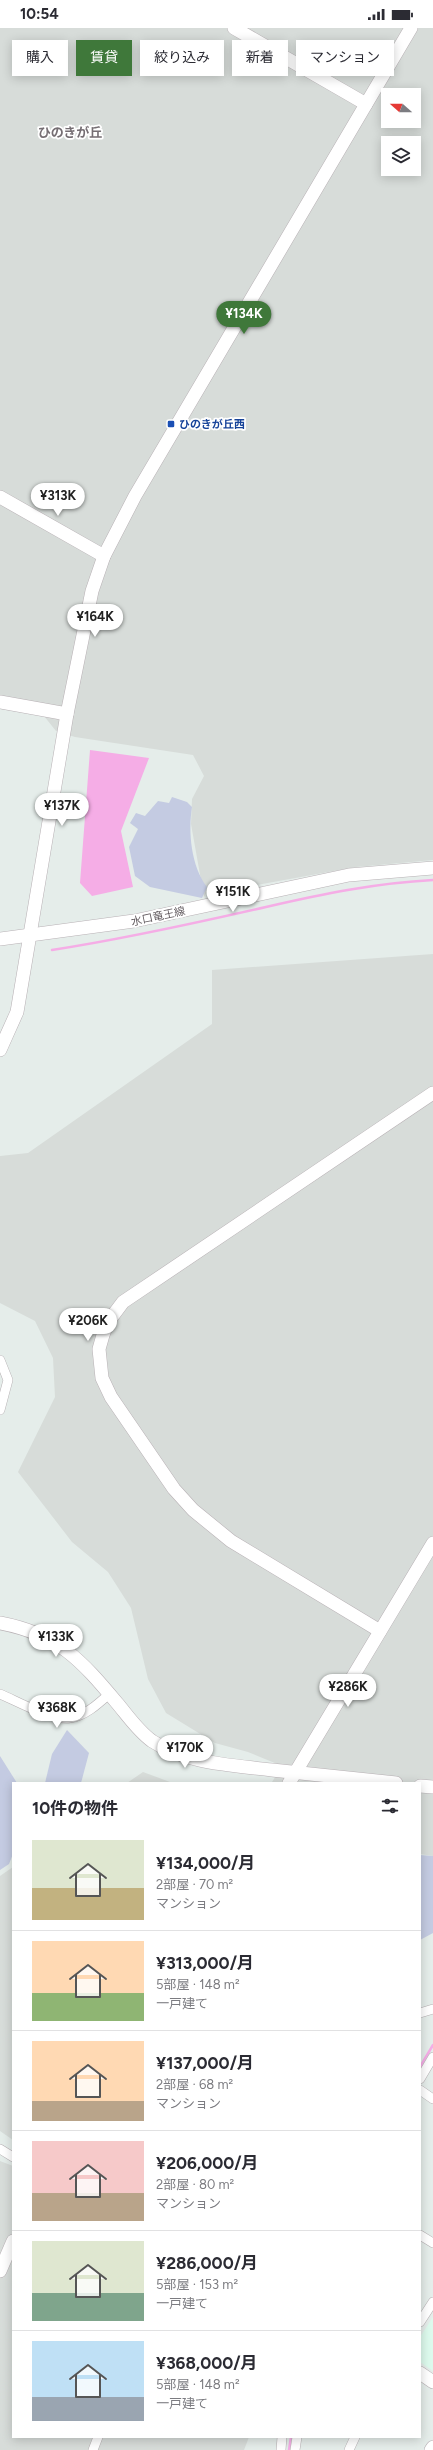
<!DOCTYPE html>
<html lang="ja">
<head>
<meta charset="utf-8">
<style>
	:root { --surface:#fff; --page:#f2f2f3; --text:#2b2b33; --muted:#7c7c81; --line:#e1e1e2; --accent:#3f783a }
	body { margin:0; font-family:Figtree,"Noto Sans JP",sans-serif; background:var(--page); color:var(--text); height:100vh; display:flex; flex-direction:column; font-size:15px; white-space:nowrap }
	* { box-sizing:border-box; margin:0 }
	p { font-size:13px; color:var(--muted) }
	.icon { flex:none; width:22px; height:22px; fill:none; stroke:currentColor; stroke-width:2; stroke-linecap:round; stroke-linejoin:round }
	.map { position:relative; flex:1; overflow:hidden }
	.side { position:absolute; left:12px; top:1754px; width:409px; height:656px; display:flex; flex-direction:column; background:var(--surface); border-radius:0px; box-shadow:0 2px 10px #0003 }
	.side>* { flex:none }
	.top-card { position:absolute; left:12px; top:12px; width:409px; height:36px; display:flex; gap:8px }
	.needle { width:26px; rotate:291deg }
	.controls { position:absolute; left:381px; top:60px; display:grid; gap:8px }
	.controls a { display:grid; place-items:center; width:40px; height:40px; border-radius:0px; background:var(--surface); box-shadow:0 2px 10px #0003; font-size:20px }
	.price { position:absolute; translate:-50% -34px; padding:0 9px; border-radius:14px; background:#fff; color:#222; font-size:13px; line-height:26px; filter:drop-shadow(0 1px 2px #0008) }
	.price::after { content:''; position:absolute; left:50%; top:24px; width:12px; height:9px; margin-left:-6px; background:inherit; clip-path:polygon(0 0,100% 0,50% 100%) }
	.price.on { background:var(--accent); color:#fff }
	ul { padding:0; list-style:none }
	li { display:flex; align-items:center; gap:12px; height:100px; padding:0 20px }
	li+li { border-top:1px solid var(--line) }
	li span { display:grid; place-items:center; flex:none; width:112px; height:80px; border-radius:0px; color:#555 }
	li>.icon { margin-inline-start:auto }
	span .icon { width:48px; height:48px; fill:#fffc; stroke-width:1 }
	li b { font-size:17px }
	h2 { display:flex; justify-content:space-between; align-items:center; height:48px; padding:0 20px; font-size:17px }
	.pill { padding:0 14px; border-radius:0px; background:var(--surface); box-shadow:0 2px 10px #0003; font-size:14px; line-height:36px }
	.pill.on { background:var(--accent); color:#fff }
	.status { display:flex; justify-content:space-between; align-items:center; height:28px; padding:0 20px; background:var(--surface); direction:ltr }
	.status svg { height:11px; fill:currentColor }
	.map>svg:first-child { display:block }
	.commercial { fill:#ddfaed }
	.industrial { fill:#d7dcd9; fill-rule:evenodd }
	.green { fill:#c4cbe2 }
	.water { fill:#f5ade6 }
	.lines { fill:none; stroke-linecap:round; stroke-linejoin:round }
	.stream { stroke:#f5ade6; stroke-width:2.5 }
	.street-casing { stroke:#b6b0b3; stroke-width:10 }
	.secondary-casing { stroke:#b8b1b5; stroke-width:14 }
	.street { stroke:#fff; stroke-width:9 }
	.secondary { stroke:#fff; stroke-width:13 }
	.transit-dot { fill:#1a4fb4; stroke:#fff; stroke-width:1.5 }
	.labels { text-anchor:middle; stroke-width:3.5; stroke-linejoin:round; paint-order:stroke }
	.transit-label { font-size:11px; font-weight:bold; fill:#164399; stroke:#fff; text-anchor:start }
	.street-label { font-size:11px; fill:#645d61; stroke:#fff }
	.quarter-label { font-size:13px; font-weight:bold; fill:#756e73; stroke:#fff }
</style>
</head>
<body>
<div class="status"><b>10:54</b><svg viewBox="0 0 49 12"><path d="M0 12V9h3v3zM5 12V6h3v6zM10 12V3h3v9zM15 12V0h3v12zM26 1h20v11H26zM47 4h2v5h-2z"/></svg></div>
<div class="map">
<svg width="433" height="2422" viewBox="0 0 433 2422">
	<rect width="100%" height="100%" fill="#e5edea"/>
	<!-- commercial -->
	<path class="commercial" d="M 433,2289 L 433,2343 L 420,2334 L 420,2309 Z"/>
	<!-- industrial -->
	<g class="industrial">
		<path d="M 0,0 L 433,0 L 433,832 L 356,839 L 235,861 L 224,855 L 211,857 L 204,869 L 191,796 L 192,771 L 204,748 L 193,727 L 75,709 L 56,703 L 44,688 L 0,681 ZM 388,67 L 414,67 L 414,93 L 388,93 ZM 388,115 L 414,115 L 414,141 L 388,141 Z"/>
		<path d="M 433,926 L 433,1828 L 420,1826 L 420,1755 L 127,1755 L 143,1744 L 170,1754 L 272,1754 L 282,1738 L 248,1724 L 215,1715 L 166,1685 L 148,1651 L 131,1580 L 108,1544 L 72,1514 L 18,1444 L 55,1369 L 53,1330 L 35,1293 L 0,1275 L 0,1128 L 28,1125 L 212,996 L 212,942 Z"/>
		<path d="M 13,1839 L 13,2112 L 0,2103 L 0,1848 Z"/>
		<path d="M 0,2133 L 13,2138 L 13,2409 L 249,2409 L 244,2422 L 0,2422 Z"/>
	</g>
	<!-- green -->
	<g class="green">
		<path d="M 172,769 L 187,774 L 192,779 C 188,804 191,838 207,859 L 202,870 L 150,859 L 135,848 L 129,819 L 138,801 L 130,795 L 136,785 L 145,788 L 158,773 L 169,775 Z"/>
		<path d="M 67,1702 L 89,1725 L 81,1755 L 45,1755 L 52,1726 Z"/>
		<path d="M 0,1728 L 17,1755 L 13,1755 L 13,1826 L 9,1836 L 0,1842 Z"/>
		<path d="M 420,1827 L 433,1828 L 433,1905 L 420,1912 Z"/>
	</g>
	<!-- water -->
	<path class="water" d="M 90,722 L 149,730 L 121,803 L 133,859 L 92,868 L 80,855 Z"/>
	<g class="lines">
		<!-- stream -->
		<g class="stream">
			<path d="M 52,922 C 124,911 196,895 266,879 C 322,866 376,855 433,852"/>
			<path d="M 420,2039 L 433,2017"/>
			<path d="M 289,2422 L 291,2409"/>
		</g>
		<!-- street casing -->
		<g class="street-casing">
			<g id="street">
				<path d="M 0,1332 L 8,1352 L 0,1382"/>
				<path d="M 0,1666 C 17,1673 52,1693 70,1690 C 85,1688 98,1676 109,1666"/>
				<path d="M 420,1985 L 433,1981"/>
				<path d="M 420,2051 L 433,2029"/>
				<path d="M 420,2062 L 433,2071"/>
				<path d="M 0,2121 L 13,2129"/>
				<path d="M 420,2207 L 433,2215"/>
				<path d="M 420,2294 L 433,2274"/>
				<path d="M 93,2422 L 98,2409"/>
				<path d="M 281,2422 L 282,2409"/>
				<path d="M 295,2422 L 297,2409"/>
				<path d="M 349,2422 L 355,2409"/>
			</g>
		</g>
		<!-- secondary casing -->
		<g class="secondary-casing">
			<g id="secondary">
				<path d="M 234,0 L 366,76"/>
				<path d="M 0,469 L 104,528"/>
				<path d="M 0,674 L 67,686"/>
				<path d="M 0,911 L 134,893 L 349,847 L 433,840"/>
				<path d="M 0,1022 L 17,984 L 67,686 L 92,563 L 104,528 L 135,468 L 411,0"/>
				<path d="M 0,1595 C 58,1606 81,1632 117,1675 C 128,1688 138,1703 152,1713 C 187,1736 232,1737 272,1742 C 313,1746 355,1751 396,1755"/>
				<path d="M 380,1603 L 231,1513 L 193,1482 L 174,1461 L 111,1369 L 102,1350 L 99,1321 L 103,1307 L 108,1294 L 123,1274 L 433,1065"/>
				<path d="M 289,1755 L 433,1515"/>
				<path d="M 420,1758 L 433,1759"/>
				<path d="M 0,2243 L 13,2213"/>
				<path d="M 420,2345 L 433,2354"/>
				<path d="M 431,2422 L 433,2419"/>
			</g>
		</g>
		<!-- street -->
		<use href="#street" class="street"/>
		<!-- secondary -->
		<use href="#secondary" class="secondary"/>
	</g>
	<!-- markers -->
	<rect class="transit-dot" x="167" y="392" width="8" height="8" rx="2"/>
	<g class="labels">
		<!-- transit labels -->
		<g class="transit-label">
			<text x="179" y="400">ひのきが丘西</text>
		</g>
		<!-- street labels -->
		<g class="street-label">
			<text transform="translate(158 888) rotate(-12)" y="4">水口竜王線</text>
		</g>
		<!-- quarter labels -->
		<g class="quarter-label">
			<text x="70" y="109">ひのきが丘</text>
		</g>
	</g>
</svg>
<div class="controls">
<a><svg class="needle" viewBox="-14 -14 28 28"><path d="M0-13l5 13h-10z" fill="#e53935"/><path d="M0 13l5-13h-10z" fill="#7c7c81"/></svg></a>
<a><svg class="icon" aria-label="layers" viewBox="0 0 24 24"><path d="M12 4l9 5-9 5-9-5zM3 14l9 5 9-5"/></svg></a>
</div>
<b class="price on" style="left:244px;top:307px">¥134K</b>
<b class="price" style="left:58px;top:489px">¥313K</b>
<b class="price" style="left:95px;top:610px">¥164K</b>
<b class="price" style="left:62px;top:799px">¥137K</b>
<b class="price" style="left:233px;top:885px">¥151K</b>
<b class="price" style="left:88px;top:1314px">¥206K</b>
<b class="price" style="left:56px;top:1630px">¥133K</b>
<b class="price" style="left:348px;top:1680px">¥286K</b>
<b class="price" style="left:57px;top:1701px">¥368K</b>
<b class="price" style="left:185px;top:1741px">¥170K</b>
<div class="top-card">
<a class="pill">購入</a>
<a class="pill on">賃貸</a>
<a class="pill">絞り込み</a>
<a class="pill">新着</a>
<a class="pill">マンション</a>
</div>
<section class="side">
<h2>10件の物件<svg class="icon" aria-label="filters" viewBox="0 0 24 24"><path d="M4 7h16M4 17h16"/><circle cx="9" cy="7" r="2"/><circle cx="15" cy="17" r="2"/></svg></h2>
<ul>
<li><span style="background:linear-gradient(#dfe7d0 60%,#c2b280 0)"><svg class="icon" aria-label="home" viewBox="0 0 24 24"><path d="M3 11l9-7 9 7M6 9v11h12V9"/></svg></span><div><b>¥134,000/月</b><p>2部屋 · 70 m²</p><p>マンション</p></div></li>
<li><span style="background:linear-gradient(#ffd9b3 65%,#8fb573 0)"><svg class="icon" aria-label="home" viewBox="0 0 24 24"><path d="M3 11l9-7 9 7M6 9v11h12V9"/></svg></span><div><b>¥313,000/月</b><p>5部屋 · 148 m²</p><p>一戸建て</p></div></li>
<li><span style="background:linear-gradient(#ffd9b3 75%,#b9a48a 0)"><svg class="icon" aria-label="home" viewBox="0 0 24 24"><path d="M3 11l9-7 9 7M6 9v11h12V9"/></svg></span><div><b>¥137,000/月</b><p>2部屋 · 68 m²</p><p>マンション</p></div></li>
<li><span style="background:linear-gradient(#f6c9c9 65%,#b9a48a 0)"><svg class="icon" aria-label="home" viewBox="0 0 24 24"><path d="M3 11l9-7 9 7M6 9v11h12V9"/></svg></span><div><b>¥206,000/月</b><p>2部屋 · 80 m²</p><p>マンション</p></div></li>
<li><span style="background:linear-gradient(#dfe7d0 65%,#7fa58c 0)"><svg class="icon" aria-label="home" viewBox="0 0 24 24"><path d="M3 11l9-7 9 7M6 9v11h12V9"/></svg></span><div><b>¥286,000/月</b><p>5部屋 · 153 m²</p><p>一戸建て</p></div></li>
<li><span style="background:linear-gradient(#bfe0f5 70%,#9aa5b1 0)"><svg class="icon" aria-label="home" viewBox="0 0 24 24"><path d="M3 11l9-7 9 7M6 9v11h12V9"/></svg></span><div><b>¥368,000/月</b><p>5部屋 · 148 m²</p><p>一戸建て</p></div></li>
</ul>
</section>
</div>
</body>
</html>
